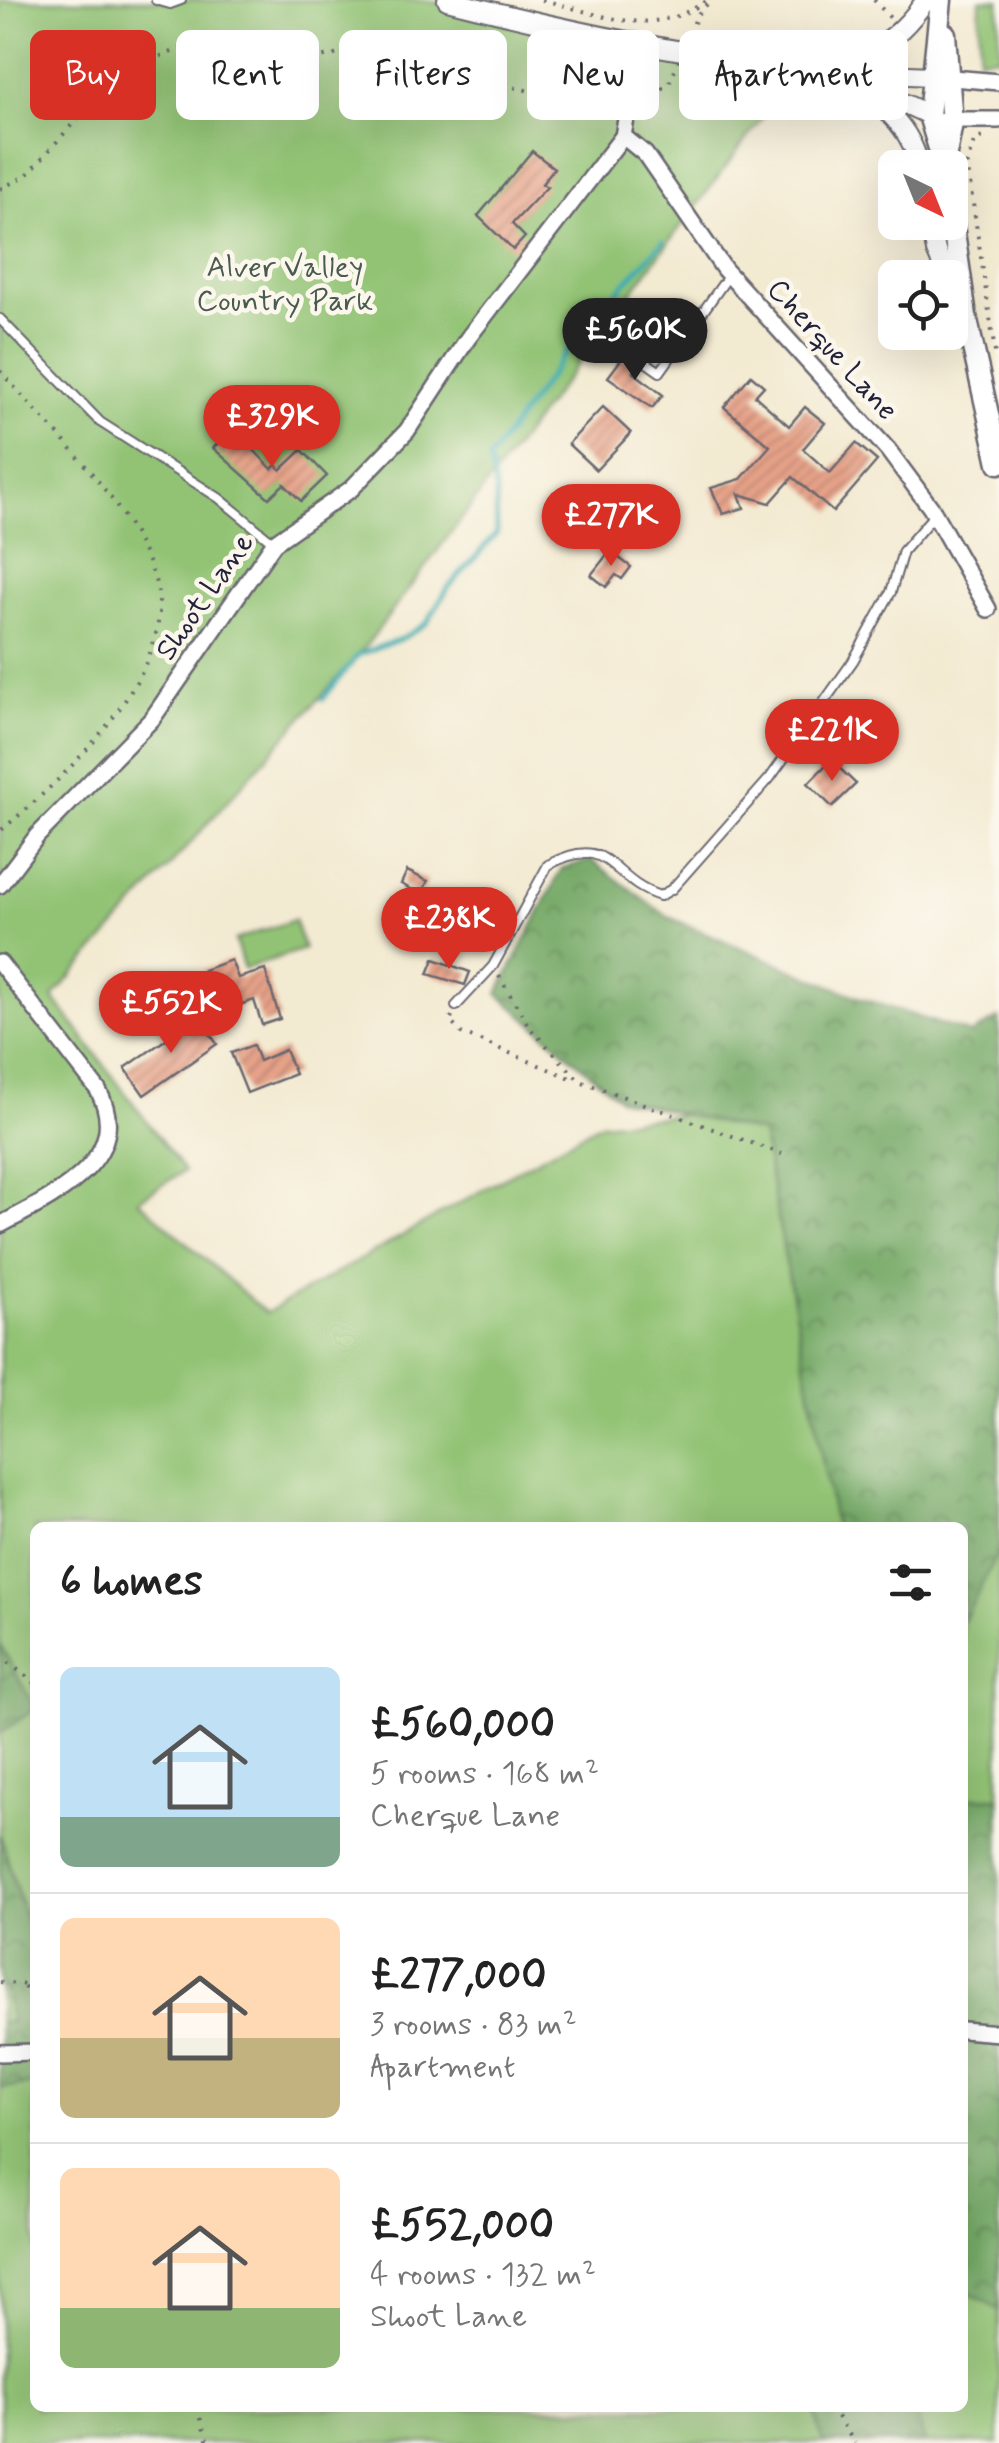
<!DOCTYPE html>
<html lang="en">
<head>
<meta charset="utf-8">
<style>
	:root { --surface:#fff; --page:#f6f6f6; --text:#222; --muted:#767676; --line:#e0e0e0; --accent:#d93025 }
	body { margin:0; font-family:Mynerve,sans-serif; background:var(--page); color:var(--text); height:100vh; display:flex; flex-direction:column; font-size:38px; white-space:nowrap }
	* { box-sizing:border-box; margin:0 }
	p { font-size:32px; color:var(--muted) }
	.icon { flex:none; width:55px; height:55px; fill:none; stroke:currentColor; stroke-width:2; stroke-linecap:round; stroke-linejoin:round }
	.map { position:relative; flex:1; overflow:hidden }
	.drawer { position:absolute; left:30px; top:1522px; width:938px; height:890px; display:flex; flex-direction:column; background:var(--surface); border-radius:15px; box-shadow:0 10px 40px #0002 }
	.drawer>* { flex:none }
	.banner { position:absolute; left:30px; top:30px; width:940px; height:90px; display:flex; gap:20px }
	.needle { width:65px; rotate:137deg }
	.tools { position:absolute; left:878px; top:150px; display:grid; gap:20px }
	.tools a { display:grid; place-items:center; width:90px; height:90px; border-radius:15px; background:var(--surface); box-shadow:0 10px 40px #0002; font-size:50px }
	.price { position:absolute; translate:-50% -85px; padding:0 22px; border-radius:35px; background:var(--accent); color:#fff; font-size:32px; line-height:65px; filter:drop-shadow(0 2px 5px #0008) }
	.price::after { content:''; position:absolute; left:50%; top:60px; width:30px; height:22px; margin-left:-15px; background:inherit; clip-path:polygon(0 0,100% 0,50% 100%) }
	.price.current { background:#222; color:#fff }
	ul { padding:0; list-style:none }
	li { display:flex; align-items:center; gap:30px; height:250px; padding:0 30px }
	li+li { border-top:2px solid var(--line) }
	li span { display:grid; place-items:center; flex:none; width:280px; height:200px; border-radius:15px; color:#555 }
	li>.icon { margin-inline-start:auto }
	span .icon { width:120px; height:120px; fill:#fffc; stroke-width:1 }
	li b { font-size:42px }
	h2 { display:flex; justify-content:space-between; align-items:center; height:120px; padding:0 30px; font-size:42px }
	.chip { padding:0 35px; border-radius:15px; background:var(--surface); box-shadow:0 10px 40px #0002; font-size:35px; line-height:90px }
	.chip.current { background:var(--accent); color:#fff }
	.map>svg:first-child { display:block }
	.green { fill:#92c374; stroke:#5a7258; stroke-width:2.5; fill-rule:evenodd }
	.forest { fill:url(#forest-crowns); stroke:#4c6650; stroke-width:2.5 }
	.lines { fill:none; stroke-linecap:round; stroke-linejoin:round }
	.stream { stroke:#38abb1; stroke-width:5 }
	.building { fill:url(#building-hatch) }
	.service-casing { stroke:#6b6870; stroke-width:12 }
	.minor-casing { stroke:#6b6870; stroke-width:20 }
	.tertiary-casing { stroke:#6b6870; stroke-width:22 }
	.secondary-casing { stroke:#6b6870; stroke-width:25 }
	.path { stroke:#6b6870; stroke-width:4; stroke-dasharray:2.5 8; stroke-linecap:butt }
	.service { stroke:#fff; stroke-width:8 }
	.minor { stroke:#fff; stroke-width:15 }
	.tertiary { stroke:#fff; stroke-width:18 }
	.secondary { stroke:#fff; stroke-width:20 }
	.labels { text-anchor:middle; stroke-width:9; stroke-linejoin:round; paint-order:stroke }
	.park-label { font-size:30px; fill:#495a4f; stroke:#fbf7ec }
	.street-label { font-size:30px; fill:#22223b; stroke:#fbf7ec }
</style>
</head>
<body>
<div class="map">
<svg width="999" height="2443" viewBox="0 0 999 2443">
	<defs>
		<pattern id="forest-crowns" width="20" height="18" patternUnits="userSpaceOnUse" patternTransform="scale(2.5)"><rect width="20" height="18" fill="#75a966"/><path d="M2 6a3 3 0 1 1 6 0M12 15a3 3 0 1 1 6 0" fill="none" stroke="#608955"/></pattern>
		<pattern id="building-hatch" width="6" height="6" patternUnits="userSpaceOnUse" patternTransform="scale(2.5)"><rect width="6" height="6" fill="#e7a389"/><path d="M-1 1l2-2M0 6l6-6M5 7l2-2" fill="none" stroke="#bb8471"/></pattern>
	</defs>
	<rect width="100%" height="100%" fill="#fbf7ec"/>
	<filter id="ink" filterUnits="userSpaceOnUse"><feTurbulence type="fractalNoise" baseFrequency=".01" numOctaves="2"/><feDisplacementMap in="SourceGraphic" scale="20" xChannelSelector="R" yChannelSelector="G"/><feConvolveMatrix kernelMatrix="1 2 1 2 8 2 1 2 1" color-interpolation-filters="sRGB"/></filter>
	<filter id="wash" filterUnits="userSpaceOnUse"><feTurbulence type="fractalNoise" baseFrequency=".0048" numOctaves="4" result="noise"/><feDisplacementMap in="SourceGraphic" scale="40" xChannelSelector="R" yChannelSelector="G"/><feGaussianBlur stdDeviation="2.25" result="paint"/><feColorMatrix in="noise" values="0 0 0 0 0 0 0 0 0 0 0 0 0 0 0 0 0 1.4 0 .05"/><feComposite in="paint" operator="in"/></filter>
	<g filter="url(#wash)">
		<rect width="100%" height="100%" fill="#f3ead2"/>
		<!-- green -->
		<g class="green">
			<path d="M 0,0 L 426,0 L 597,38 L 799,69 L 365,647 L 53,997 L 184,1171 L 138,1200 L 266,1313 L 601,1123 L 999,1083 L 999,2443 L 0,2443 ZM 35,1528 L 962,1528 L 962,2408 L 35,2408 Z"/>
			<path d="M 980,0 L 999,0 L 999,56 L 979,58 Z"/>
			<path d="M 294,920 L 304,949 L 244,969 L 235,940 Z"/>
		</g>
		<!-- forest -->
		<g class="forest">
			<path d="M 591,860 L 668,917 L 860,998 L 971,1034 L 999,1018 L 999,1549 L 963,1623 L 962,1528 L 835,1527 L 762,1133 L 620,1099 L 498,994 L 562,868 Z"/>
			<path d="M 0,1644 L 35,1709 L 0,1733 Z"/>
			<path d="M 999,1797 L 999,2310 L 963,2290 L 962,1798 Z"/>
			<path d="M 0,1834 L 35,1951 L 35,2084 L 0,2088 L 0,2023 L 11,2022 L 5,1988 L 0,1986 Z"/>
			<path d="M 805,2408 L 915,2408 L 925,2443 L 823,2443 L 815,2413 Z"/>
		</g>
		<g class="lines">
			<!-- stream -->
			<path class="stream" d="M 323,699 L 358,655 L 403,638 L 427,623 L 448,588 L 497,533 L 496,492 L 489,459 L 583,329 L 663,242"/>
		</g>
		<g id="blocks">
			<!-- building -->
			<g class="building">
				<path d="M 532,151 L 554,168 L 542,184 L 547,187 L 512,224 L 525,237 L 513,250 L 478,216 Z"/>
				<path d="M 623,357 L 636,367 L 633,372 L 663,395 L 652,408 L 608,377 Z"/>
				<path d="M 751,375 L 764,386 L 755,396 L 789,426 L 805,407 L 825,423 L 803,449 L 830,473 L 856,443 L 877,461 L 833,512 L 793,477 L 770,503 L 739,494 L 744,508 L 723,514 L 711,488 L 741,479 L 770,446 L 724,407 Z"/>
				<path d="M 603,407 L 631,433 L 596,470 L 568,444 Z"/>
				<path d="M 228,434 L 241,447 L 246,442 L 272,469 L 276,465 L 281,470 L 302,450 L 327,476 L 301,501 L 284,484 L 269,498 L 213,448 Z"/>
				<path d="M 610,551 L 631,567 L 622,579 L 616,575 L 606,587 L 591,575 Z"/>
				<path d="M 831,760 L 856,784 L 832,807 L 808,783 Z"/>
				<path d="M 407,871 L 428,881 L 421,894 L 401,884 Z"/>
				<path d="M 434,959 L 470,972 L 465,985 L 428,974 Z"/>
				<path d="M 231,960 L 238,978 L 265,970 L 280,1019 L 262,1025 L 254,1000 L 205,1017 L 191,993 L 207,983 L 203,970 Z"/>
				<path d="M 198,1017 L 217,1044 L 144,1095 L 125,1068 Z"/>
				<path d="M 253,1045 L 259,1061 L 285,1050 L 295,1074 L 247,1093 L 231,1053 Z"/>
			</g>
		</g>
	</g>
	<g filter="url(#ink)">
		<use href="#blocks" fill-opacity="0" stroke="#6b6870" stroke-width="2.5"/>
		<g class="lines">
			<!-- service casing -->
			<g class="service-casing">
				<g id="service">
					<path d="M 156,0 L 170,4 L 181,0"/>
					<path d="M 0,319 L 100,422 L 219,498 L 274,543"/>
					<path d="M 623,346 L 660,372 L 729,275"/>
					<path d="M 456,1006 L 493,966 L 548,865 C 612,831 608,880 660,896 L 672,889 L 770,778 L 853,661 L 891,592 L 903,551 L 934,515"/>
				</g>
			</g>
			<!-- minor casing -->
			<g class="minor-casing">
				<g id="minor">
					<path d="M 941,77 L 999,82"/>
					<path d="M 944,120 L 999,120"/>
					<path d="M 623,136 L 645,154 L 724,269 L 888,450 L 931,508 L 988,609"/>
					<path d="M 0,885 L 37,836 L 152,719 L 274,543 L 351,489 L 407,431 L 468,338 L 623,136 L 639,46"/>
					<path d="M 0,963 L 98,1090 C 136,1160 50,1198 0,1225"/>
					<path d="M 962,2030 L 999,2033"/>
					<path d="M 0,2053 L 35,2052"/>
				</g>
			</g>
			<!-- tertiary casing -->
			<g class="tertiary-casing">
				<g id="tertiary">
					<path d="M 447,0 C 608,41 765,72 932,76"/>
					<path d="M 814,66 C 870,53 891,49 926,0"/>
					<path d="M 824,78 C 871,95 908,116 920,168"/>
					<path d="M 869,87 L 929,115"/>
					<path d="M 930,222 L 936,251 L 948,278"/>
				</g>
			</g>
			<!-- secondary casing -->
			<g class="secondary-casing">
				<g id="secondary">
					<path d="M 941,0 L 929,115 L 945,168"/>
					<path d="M 945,34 L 952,123 L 946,154"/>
					<path d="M 950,204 L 966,316 L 999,463"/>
				</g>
			</g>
			<!-- path -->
			<g class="path">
				<path d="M 542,0 C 606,15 648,40 708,0"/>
				<path d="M 874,0 L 891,19"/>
				<path d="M 690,33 L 697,15 L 711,0"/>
				<path d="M 645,101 L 669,84 L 677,65"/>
				<path d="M 982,137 L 974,142 L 967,163 L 996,359"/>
				<path d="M 0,189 L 27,175 L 87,108 L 151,60 L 193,44 L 296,63 L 363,49 L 429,51 L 495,83 L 614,110"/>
				<path d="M 0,371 C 55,434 126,497 154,577 C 186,666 61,782 0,831"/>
				<path d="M 499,976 L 530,1028 L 580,1081 L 782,1154"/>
				<path d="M 452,1016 L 450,1021 L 461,1033 L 575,1080"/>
				<path d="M 0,1656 L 35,1683"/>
				<path d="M 0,1982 L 35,1986"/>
				<path d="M 24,1987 L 35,2001"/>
				<path d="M 197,2408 L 208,2443"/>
				<path d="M 831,2408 L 855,2443"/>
			</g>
			<!-- service -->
			<use href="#service" class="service"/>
			<!-- minor -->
			<use href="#minor" class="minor"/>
			<!-- tertiary -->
			<use href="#tertiary" class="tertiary"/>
			<!-- secondary -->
			<use href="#secondary" class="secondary"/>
		</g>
	</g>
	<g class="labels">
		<!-- park labels -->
		<g class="park-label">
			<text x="285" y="276">Alver Valley<tspan x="285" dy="34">Country Park</tspan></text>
		</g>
		<!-- street labels -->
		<g class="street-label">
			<text transform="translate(833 349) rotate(48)" y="10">Cherque Lane</text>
			<text transform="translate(204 596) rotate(-55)" y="10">Shoot Lane</text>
		</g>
	</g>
</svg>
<div class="tools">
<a><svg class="needle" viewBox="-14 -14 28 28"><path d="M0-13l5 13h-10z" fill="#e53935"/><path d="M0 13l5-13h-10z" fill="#767676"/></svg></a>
<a><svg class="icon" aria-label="locate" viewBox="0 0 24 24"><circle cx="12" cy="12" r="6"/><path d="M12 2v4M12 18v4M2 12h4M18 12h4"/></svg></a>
</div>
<b class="price current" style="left:635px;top:383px">£560K</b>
<b class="price" style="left:272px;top:470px">£329K</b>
<b class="price" style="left:611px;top:569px">£277K</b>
<b class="price" style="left:832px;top:784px">£221K</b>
<b class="price" style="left:449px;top:972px">£238K</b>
<b class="price" style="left:171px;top:1056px">£552K</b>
<div class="banner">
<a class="chip current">Buy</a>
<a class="chip">Rent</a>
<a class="chip">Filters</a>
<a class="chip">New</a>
<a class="chip">Apartment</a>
</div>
<section class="drawer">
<h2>6 homes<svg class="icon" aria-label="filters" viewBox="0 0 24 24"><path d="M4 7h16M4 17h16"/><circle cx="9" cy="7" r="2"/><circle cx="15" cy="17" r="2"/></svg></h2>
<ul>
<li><span style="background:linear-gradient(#bfe0f5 75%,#7fa58c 0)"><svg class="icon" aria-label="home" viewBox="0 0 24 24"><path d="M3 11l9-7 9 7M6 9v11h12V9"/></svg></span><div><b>£560,000</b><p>5 rooms · 168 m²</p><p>Cherque Lane</p></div></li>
<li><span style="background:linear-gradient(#ffd9b3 60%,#c2b280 0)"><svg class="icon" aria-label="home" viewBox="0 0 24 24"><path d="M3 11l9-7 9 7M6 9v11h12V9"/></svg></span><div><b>£277,000</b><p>3 rooms · 83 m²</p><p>Apartment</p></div></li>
<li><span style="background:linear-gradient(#ffd9b3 70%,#8fb573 0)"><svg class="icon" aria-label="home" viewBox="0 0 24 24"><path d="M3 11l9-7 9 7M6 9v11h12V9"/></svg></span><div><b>£552,000</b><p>4 rooms · 132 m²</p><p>Shoot Lane</p></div></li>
</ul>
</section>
</div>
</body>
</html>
